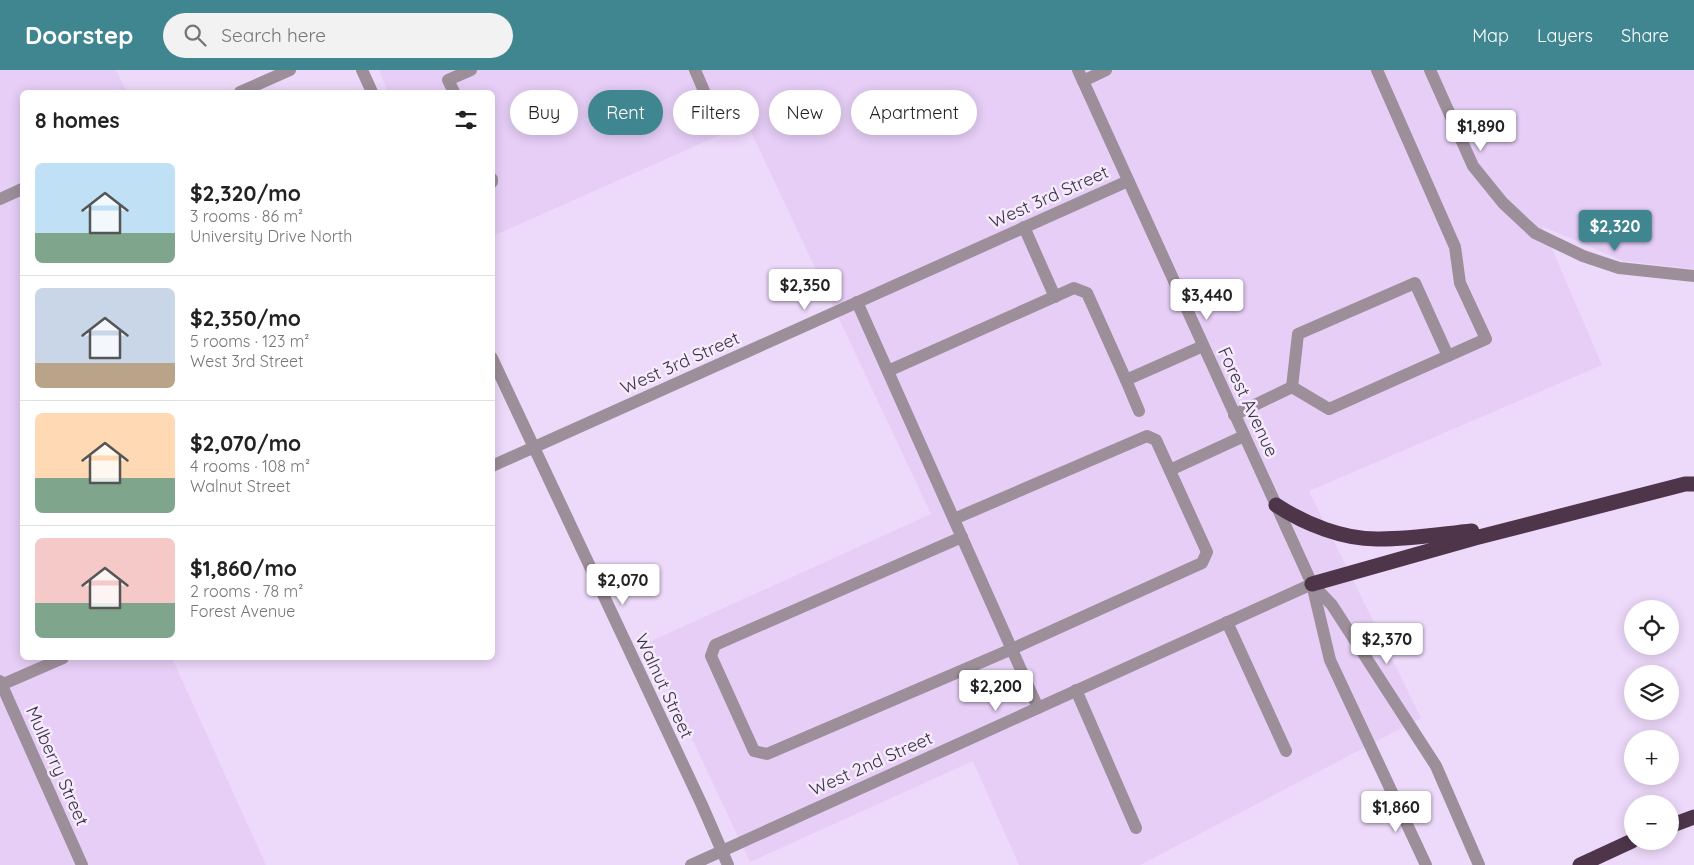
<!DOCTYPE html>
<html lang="en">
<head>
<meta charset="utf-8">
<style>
	:root { --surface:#fff; --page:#f2f2f2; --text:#222; --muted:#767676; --line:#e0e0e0; --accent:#408691 }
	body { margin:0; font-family:Quicksand,sans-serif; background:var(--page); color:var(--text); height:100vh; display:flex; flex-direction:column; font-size:19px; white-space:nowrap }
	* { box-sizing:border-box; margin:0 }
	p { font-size:16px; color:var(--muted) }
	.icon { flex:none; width:28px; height:28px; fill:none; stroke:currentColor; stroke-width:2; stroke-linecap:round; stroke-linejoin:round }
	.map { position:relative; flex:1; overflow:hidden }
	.sheet { position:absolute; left:20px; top:20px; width:475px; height:570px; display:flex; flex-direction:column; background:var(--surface); border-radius:8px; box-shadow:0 2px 12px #0003 }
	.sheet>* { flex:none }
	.guide { position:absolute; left:510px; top:20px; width:475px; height:45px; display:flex; gap:10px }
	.buttons { position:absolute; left:1624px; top:530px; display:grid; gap:10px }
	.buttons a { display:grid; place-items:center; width:55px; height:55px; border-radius:50%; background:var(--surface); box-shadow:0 2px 12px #0003; font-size:25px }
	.price { position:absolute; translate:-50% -42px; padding:0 11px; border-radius:5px; background:#fff; color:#222; font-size:16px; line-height:32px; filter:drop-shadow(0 1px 2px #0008) }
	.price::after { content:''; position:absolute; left:50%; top:30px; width:15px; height:11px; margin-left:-8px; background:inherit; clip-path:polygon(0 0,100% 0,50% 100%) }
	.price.current { background:var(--accent); color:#fff }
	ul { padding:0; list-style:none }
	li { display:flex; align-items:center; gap:15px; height:125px; padding:0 15px }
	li+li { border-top:1px solid var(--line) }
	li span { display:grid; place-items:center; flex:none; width:140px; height:100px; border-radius:8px; color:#555 }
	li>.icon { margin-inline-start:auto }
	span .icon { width:60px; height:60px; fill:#fffc; stroke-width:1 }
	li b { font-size:21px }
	h2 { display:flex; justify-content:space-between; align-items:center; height:60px; padding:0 15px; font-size:21px }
	.tag { padding:0 18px; border-radius:22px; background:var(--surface); box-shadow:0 2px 12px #0003; font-size:18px; line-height:45px }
	.tag.current { background:var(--accent); color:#fff }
	header { display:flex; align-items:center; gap:30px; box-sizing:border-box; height:70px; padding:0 25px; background:var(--accent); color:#fff }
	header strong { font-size:24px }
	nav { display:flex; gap:28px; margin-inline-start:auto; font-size:18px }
	.search { width:350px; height:45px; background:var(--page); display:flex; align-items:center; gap:12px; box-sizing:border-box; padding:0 18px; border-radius:28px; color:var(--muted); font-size:19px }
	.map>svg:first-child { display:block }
	.built { fill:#e6cef6 }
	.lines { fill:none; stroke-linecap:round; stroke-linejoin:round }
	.minor { stroke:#9d8f9a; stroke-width:12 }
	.highway { stroke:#4e354a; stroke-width:15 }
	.labels { text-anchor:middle; stroke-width:5; stroke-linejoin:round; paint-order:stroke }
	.street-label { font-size:18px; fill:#3a333f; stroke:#f5eafe }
</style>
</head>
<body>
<header>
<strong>Doorstep</strong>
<div class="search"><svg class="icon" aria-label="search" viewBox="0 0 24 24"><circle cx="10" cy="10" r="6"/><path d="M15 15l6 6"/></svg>Search here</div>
<nav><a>Map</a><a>Layers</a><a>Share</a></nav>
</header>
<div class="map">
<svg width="1694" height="795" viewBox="0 0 1694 795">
	<rect width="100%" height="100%" fill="#edd9fa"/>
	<!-- built -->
	<g class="built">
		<path d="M 0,0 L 116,0 L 127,22 L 22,22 L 22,588 L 172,588 L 266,795 L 0,795 Z"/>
		<path d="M 379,0 L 1694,0 L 1694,199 L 1623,191 L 1542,156 L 1602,295 L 1309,421 L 1421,648 L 1140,795 L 1019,795 L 973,691 L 750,792 L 647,573 L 931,444 L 747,53 L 493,166 L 492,22 L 388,22 Z"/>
	</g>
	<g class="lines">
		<!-- minor -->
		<g class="minor">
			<path d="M 362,0 L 372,22"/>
			<path d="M 695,0 L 707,28"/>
			<path d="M 1078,0 L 1312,514 L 1330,590 L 1426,795"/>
			<path d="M 1430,0 L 1473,96 L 1503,133 L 1535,163 L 1583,186 L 1619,198 L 1694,206"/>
			<path d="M 1083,11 L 1106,0"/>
			<path d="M 240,22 L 290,0"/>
			<path d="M 454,22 L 448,10 L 471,0"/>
			<path d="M 492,109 L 492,112"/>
			<path d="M 0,129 L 22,119"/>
			<path d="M 1024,157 L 1055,227"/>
			<path d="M 857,232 L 1038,638"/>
			<path d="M 492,288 L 702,735 L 728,795"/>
			<path d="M 888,301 L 1074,218 L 1087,223 L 1126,310 L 1203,276"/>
			<path d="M 1126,310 L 1139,341"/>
			<path d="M 1292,317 L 1298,264 L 1415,213 L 1448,286"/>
			<path d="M 1234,345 L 1292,317 L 1329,339 L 1486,269 L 1460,213 L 1455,177 L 1377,0"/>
			<path d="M 492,396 L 1128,111"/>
			<path d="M 1170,400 L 1244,366"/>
			<path d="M 954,449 L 1147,366 L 1156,370 L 1207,482 L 1202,493 L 1012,579 L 767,684 L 754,681 L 711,586 L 715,575 L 962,467"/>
			<path d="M 1312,514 L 1332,535 L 1436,696 L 1479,795"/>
			<path d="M 1227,552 L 1286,681"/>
			<path d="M 0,611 L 82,795"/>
			<path d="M 1,615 L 63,588"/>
			<path d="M 1076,620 L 1136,758"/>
			<path d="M 691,795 L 1312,514"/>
		</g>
		<!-- highway -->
		<g class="highway">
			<path d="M 1276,435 C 1305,454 1344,470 1380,469 C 1411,469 1442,464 1472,461"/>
			<path d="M 1312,514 L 1475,468 L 1685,414 L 1694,414"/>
			<path d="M 1670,756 L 1694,747"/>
			<path d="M 1580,795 L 1632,771"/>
		</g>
	</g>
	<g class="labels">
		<!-- street labels -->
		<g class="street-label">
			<text transform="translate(1049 127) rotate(-24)" y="6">West 3rd Street</text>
			<text transform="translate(680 293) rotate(-24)" y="6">West 3rd Street</text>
			<text transform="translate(1248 332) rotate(65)" y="6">Forest Avenue</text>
			<text transform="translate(664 616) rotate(65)" y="6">Walnut Street</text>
			<text transform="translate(871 694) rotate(-24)" y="6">West 2nd Street</text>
			<text transform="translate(57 696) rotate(66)" y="6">Mulberry Street</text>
		</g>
	</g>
</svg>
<div class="buttons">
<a><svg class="icon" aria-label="locate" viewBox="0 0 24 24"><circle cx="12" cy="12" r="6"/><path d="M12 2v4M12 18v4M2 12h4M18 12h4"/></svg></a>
<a><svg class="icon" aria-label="layers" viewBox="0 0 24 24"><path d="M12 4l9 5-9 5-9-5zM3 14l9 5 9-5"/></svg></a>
<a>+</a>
<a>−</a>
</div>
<b class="price" style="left:1481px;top:82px">$1,890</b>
<b class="price current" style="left:1615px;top:182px">$2,320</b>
<b class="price" style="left:805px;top:241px">$2,350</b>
<b class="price" style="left:1207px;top:251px">$3,440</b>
<b class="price" style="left:623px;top:536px">$2,070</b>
<b class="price" style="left:1387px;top:595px">$2,370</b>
<b class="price" style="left:996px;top:642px">$2,200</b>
<b class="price" style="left:1396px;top:763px">$1,860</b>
<div class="guide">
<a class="tag">Buy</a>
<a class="tag current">Rent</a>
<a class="tag">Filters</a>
<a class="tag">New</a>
<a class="tag">Apartment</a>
</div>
<section class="sheet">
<h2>8 homes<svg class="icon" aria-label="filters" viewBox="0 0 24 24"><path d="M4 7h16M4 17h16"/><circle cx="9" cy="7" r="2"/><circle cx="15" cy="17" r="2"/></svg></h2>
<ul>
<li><span style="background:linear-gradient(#bfe0f5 70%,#7fa58c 0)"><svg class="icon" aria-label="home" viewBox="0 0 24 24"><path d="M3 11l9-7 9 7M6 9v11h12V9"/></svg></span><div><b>$2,320/mo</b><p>3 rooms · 86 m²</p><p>University Drive North</p></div></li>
<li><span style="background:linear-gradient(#c9d6e8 75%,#b9a48a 0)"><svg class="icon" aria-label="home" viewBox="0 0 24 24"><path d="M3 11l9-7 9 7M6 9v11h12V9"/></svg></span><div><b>$2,350/mo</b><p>5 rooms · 123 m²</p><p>West 3rd Street</p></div></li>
<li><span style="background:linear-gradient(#ffd9b3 65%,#7fa58c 0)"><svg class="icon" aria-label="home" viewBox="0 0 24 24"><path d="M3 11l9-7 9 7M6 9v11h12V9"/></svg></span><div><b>$2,070/mo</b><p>4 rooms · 108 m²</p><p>Walnut Street</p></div></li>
<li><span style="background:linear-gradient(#f6c9c9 65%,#7fa58c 0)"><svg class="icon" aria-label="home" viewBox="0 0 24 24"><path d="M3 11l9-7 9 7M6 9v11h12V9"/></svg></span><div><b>$1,860/mo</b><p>2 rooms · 78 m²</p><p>Forest Avenue</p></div></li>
</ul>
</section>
</div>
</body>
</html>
